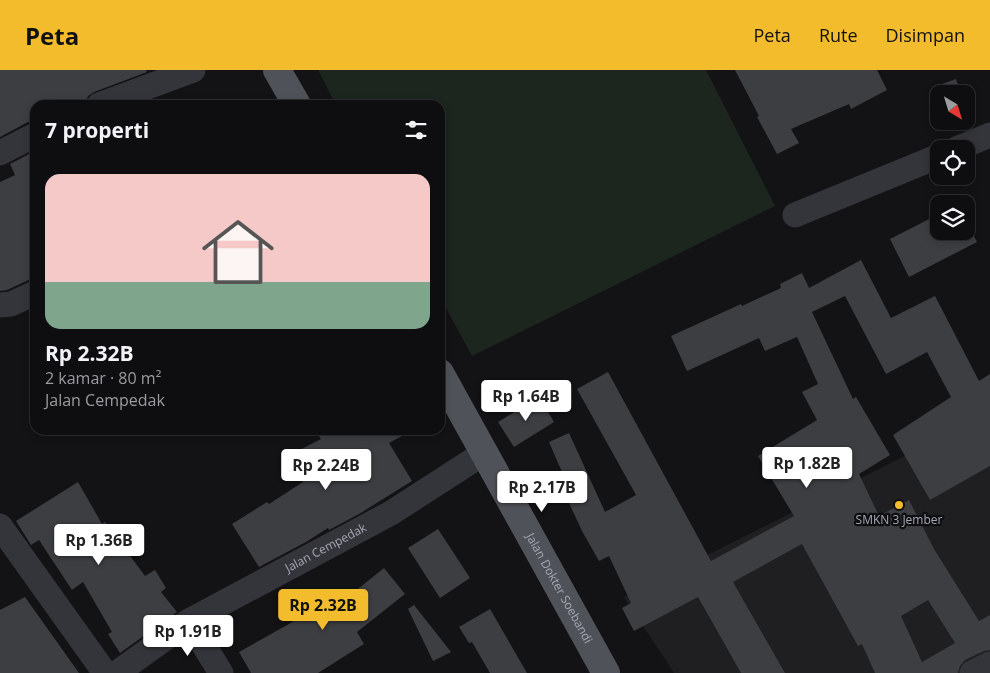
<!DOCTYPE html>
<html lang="id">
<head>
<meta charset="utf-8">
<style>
	:root { --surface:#0e0e10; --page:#171719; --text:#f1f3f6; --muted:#9b9c9f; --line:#2e2e30; --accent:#f3bc2d }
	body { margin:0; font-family:"Open Sans",sans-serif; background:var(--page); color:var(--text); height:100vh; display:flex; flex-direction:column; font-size:19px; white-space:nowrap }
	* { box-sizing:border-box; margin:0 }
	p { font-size:16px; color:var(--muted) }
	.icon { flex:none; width:28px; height:28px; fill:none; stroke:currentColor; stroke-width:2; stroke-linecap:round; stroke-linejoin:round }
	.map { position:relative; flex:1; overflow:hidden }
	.side { position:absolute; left:30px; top:30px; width:415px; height:335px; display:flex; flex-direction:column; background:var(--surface); border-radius:15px; box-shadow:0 2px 8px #0003,0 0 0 1px var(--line) }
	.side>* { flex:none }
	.needle { width:32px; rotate:142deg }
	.controls { position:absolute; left:930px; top:15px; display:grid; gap:10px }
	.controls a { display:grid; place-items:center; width:45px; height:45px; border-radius:10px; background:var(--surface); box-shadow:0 2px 8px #0003,0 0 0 1px var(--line); font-size:25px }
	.price { position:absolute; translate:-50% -42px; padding:0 11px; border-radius:5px; background:#fff; color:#222; font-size:16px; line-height:32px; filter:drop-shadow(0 1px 2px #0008) }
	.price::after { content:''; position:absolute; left:50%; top:30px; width:15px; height:11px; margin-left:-8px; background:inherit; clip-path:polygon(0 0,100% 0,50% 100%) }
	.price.active { background:var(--accent); color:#111 }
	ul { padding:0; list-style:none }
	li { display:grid; align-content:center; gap:10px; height:265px; padding:0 15px }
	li+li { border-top:1px solid var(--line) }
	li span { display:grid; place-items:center; height:155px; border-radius:15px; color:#555 }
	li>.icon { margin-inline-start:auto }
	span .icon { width:90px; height:90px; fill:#fffc; stroke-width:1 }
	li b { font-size:21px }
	h2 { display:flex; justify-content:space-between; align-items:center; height:60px; padding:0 15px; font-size:21px }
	header { display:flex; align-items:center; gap:30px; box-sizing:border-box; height:70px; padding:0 25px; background:var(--accent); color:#111 }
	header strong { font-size:24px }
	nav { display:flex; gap:28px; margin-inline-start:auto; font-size:18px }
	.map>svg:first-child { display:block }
	.built { fill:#1f1f22 }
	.green { fill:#1d251f }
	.building { fill:#3d3e42; fill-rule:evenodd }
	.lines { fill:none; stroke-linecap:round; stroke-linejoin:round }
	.minor { stroke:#34353a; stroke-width:25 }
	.major { stroke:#505259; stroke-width:28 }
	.poi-dot { fill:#f3bc2d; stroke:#0e0e10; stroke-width:2 }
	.labels { text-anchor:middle; stroke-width:4.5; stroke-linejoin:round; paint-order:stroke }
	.poi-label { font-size:12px; fill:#a5a9b6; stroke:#0e0e10 }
	.street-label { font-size:12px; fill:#a5a9b6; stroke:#0e0e10 }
</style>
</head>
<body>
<header>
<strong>Peta</strong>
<nav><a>Peta</a><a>Rute</a><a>Disimpan</a></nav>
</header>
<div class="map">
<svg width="990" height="603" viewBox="0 0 990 603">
	<rect width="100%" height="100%" fill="#131315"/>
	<!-- built -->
	<path class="built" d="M 990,343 L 990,603 L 674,603 L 624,527 Z"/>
	<!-- green -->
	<path class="green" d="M 318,0 L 706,0 L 775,136 L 472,286 L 440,227 L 440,35 L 336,35 Z"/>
	<!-- building -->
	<g class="building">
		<path d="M 0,0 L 146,0 L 147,2 L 94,22 L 88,26 L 85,35 L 35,35 L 35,51 L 28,52 L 0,67 Z"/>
		<path d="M 735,0 L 877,0 L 887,20 L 851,39 L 849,34 L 791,59 L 799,73 L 777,84 L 757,47 L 759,46 Z"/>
		<path d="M 956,9 L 961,24 L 939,24 L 939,30 L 934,17 Z"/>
		<path d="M 35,81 L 35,207 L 7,220 L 0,221 L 0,112 L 15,105 L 10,94 Z"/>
		<path d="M 939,144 L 939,161 L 966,161 L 966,152 L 977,172 L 909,207 L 890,169 Z"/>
		<path d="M 861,190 L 891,248 L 935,226 L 979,311 L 990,304 L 990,396 L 930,430 L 893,365 L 951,327 L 927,282 L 886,304 L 845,226 L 812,242 L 853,329 L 856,327 L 890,385 L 859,404 L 879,446 L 909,430 L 934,479 L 979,551 L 990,545 L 990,580 L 984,581 L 965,590 L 960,596 L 958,603 L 875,603 L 862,574 L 858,576 L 802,474 L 733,512 L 785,603 L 741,603 L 698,527 L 634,561 L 622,538 L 631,533 L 609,486 L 599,491 L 582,461 L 556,405 L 562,402 L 549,372 L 569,363 L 605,442 L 636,425 L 577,319 L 608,302 L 711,491 L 794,446 L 758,386 L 817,350 L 802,322 L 818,314 L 797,267 L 765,281 L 759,268 L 687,301 L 671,266 L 741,234 L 742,236 L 781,218 L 780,214 L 802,203 L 809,218 ZM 928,530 L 955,573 L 922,592 L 901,546 Z"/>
		<path d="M 539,327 L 554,352 L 514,377 L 498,352 Z"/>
		<path d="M 315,360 L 413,360 L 389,373 L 412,411 L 359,444 L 329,460 L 328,458 L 306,472 L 259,497 L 232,454 L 267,432 L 269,434 L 303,412 L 301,409 L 304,407 L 292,384 L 321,369 Z"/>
		<path d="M 78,412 L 102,454 L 105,452 L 145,506 L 155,500 L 166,518 L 161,522 L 177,542 L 120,583 L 108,564 L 112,562 L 83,512 L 72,520 L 39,470 L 31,475 L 16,451 Z"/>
		<path d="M 438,459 L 470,508 L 440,528 L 408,478 Z"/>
		<path d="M 384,498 L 405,524 L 357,562 L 364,574 L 318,603 L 251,603 L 239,582 L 296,550 L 334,526 L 339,534 Z"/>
		<path d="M 25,527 L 79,603 L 0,603 L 0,540 Z"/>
		<path d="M 414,535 L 451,582 L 433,591 L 408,539 Z"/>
		<path d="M 490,539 L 527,603 L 490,603 L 472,572 L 469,573 L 459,557 Z"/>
	</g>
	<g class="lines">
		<!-- minor -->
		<g class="minor">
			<path d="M 99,35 L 193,0"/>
			<path d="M 956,79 L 990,65"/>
			<path d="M 0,83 L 35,65"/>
			<path d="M 795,145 L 939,86"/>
			<path d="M 0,235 L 11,234 L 35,223"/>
			<path d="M 0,456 L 105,603"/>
			<path d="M 189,551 L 221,603"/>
			<path id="s1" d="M 117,603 L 189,551 L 391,443 L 484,383"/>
			<path d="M 972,603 L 990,594"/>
		</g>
		<!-- major -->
		<g class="major">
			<path d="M 277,0 L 297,35"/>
			<path id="s2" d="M 440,303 L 606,603"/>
		</g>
	</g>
	<!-- markers -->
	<circle class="poi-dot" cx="899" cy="435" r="5"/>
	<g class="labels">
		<!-- poi labels -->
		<g class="poi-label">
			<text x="899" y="454">SMKN 3 Jember</text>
		</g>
		<!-- street labels -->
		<g class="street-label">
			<text dy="4" stroke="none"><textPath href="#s1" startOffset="244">Jalan Cempedak</textPath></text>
			<text dy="4" stroke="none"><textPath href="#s2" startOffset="246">Jalan Dokter Soebandi</textPath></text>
		</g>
	</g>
</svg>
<div class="controls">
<a><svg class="needle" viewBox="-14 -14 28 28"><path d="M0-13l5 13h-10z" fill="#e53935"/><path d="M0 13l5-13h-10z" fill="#9b9c9f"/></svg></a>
<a><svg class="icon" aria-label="locate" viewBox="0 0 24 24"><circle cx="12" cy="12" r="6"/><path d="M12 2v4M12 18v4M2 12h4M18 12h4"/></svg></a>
<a><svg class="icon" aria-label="layers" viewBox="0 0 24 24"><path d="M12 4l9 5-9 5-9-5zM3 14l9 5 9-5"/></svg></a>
</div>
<b class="price" style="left:526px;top:352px">Rp 1.64B</b>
<b class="price" style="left:807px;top:419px">Rp 1.82B</b>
<b class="price" style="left:326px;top:421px">Rp 2.24B</b>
<b class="price" style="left:542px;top:443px">Rp 2.17B</b>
<b class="price" style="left:99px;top:496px">Rp 1.36B</b>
<b class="price active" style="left:323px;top:561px">Rp 2.32B</b>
<b class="price" style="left:188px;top:587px">Rp 1.91B</b>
<section class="side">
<h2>7 properti<svg class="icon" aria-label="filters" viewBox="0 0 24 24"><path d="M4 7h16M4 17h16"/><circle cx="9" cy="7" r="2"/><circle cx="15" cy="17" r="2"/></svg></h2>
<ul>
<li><span style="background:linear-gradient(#f6c9c9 70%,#7fa58c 0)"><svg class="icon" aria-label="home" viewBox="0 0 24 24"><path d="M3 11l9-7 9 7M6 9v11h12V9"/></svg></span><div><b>Rp 2.32B</b><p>2 kamar · 80 m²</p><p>Jalan Cempedak</p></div></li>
</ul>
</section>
</div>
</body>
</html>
